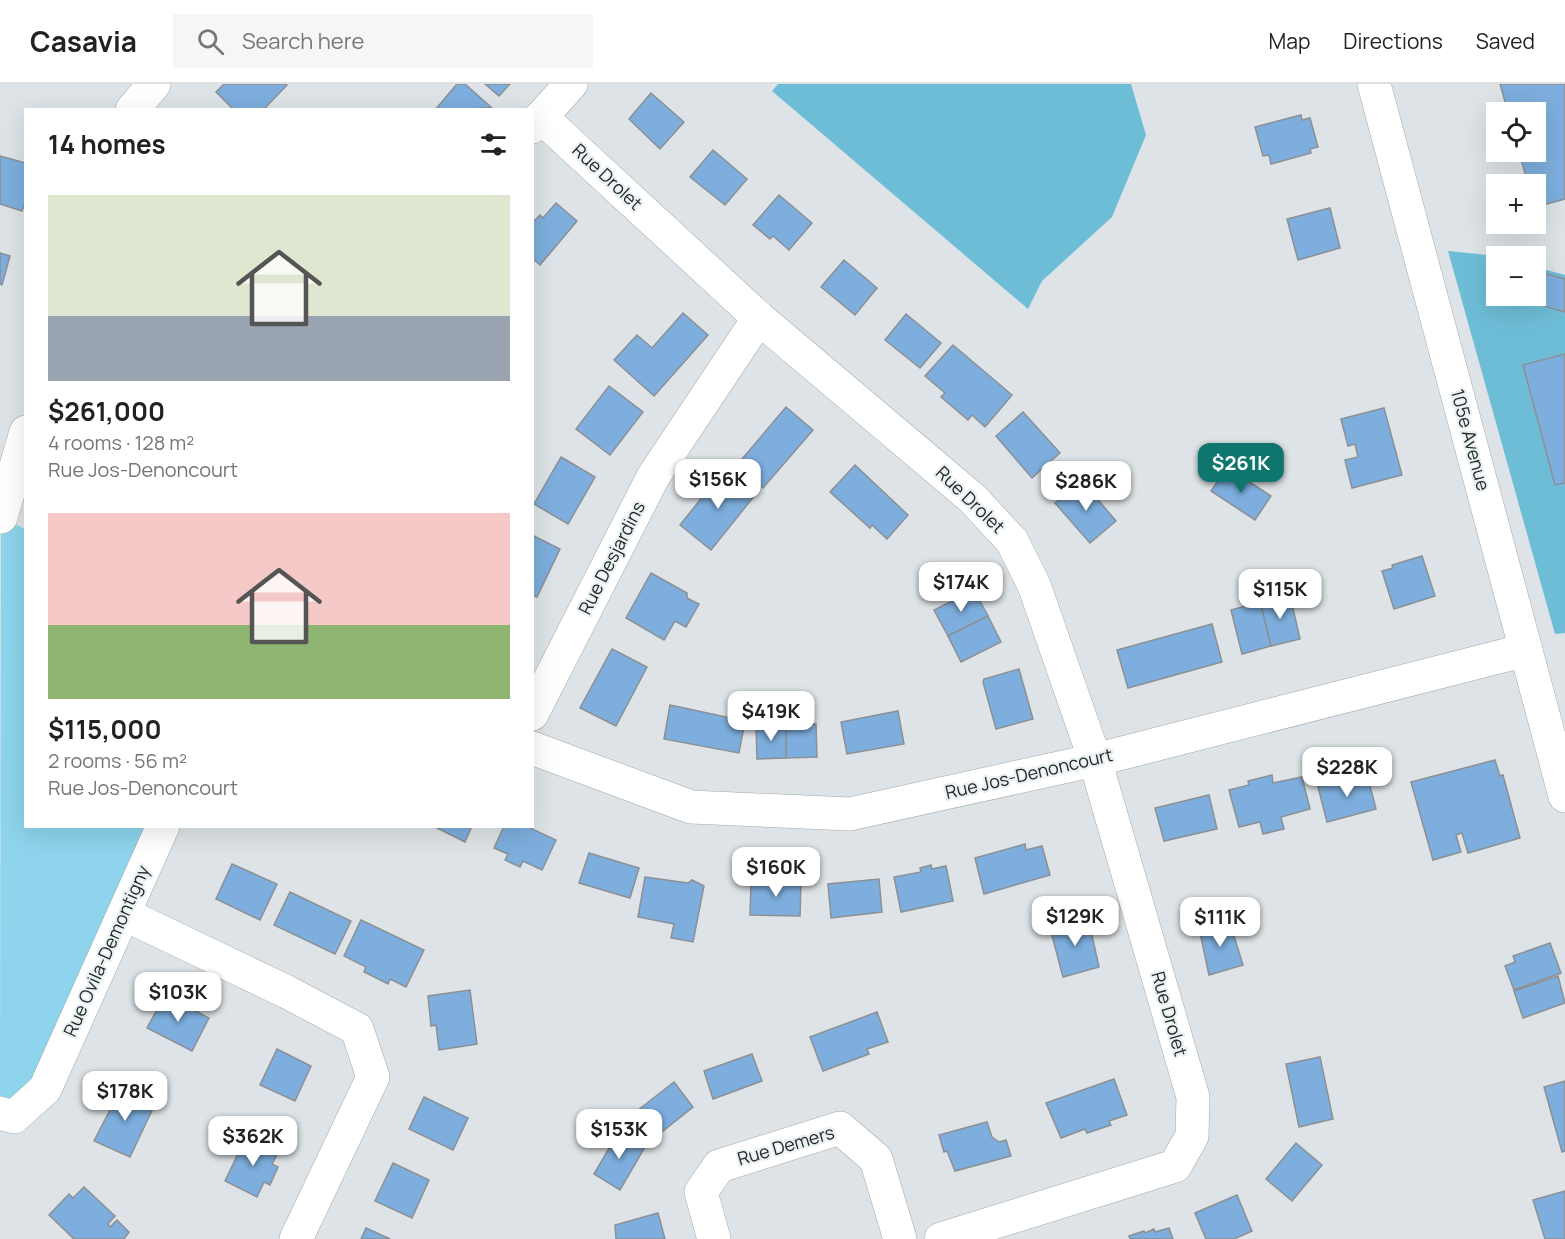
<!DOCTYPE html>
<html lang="en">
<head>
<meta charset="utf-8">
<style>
	:root { --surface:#fff; --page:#f6f6f6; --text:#222; --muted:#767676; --line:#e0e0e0; --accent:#0f766e }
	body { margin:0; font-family:Manrope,sans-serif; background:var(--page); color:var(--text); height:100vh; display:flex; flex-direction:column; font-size:22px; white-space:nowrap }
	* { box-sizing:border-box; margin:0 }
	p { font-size:20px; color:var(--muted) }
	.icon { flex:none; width:33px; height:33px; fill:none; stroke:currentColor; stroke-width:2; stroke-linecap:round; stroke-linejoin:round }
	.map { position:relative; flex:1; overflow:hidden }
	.drawer { position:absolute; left:24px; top:24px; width:510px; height:720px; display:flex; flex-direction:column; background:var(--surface); border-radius:0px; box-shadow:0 6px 24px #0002 }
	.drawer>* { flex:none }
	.buttons { position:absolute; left:1486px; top:18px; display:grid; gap:12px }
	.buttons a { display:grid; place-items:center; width:60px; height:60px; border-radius:0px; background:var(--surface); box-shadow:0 6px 24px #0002; font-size:30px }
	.price { position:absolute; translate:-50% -51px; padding:0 14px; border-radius:12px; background:#fff; color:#222; font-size:20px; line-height:39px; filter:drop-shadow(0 2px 3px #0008) }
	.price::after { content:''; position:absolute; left:50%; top:36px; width:18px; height:14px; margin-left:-9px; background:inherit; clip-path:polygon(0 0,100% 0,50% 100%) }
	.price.active { background:var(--accent); color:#fff }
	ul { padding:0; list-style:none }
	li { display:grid; align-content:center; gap:12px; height:318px; padding:0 24px }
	li span { display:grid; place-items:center; height:186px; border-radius:0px; color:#555 }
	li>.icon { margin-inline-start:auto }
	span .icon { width:108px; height:108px; fill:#fffc; stroke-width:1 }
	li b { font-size:26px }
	h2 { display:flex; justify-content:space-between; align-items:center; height:72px; padding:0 24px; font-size:26px }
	header { display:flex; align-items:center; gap:36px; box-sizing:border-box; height:84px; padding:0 30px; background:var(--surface); border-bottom:2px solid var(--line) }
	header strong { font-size:28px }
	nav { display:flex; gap:33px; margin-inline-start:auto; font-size:21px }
	.search { width:420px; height:54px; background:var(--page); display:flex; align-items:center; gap:15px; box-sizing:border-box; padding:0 21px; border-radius:0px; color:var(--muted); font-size:22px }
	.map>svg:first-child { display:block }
	.green { fill:#8dd4ec }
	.forest { fill:#6ebdd7 }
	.building { fill:#7daedd; stroke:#8c9094; stroke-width:1.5 }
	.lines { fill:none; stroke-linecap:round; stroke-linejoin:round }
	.minor-casing { stroke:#a3a9ab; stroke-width:34 }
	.minor { stroke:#fff; stroke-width:33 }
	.labels { text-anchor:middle; stroke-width:4.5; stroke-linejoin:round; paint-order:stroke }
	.street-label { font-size:18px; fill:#262829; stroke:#eaf1f3 }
</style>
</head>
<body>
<header>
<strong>Casavia</strong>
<div class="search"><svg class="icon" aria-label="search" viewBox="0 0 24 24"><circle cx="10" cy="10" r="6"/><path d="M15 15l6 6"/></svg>Search here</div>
<nav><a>Map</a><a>Directions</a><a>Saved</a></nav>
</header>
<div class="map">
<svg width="1565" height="1155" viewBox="0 0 1565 1155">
	<rect width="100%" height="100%" fill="#dde3e6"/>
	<!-- green -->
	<path class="green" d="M 1,433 L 25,445 L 26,742 L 163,743 L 45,1005 L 0,1029 Z"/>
	<!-- forest -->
	<g class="forest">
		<path d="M 778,0 L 1131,0 L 1146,51 L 1112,133 L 1042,197 L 1028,225 L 772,7 Z"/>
		<path d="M 1448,167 L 1498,172 L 1497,212 L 1536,212 L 1536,183 L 1565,191 L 1565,549 L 1555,550 Z"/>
	</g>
	<!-- building -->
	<g class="building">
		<path d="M 224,0 L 286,0 L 287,1 L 263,26 L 234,26 L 216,8 Z"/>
		<path d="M 457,0 L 465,0 L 492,24 L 435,26 Z"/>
		<path d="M 485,0 L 510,0 L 499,12 Z"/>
		<path d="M 1500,0 L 1565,0 L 1565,115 L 1536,123 L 1536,100 L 1528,100 L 1519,68 L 1536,68 L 1536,28 L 1508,28 Z"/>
		<path d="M 651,9 L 684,38 L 660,65 L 629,35 Z"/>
		<path d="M 1301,31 L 1302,36 L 1310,34 L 1318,63 L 1310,65 L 1311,69 L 1271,80 L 1269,71 L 1263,72 L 1255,43 Z"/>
		<path d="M 713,66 L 747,95 L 725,121 L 690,93 Z"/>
		<path d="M 0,72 L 26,79 L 26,116 L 22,127 L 0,120 Z"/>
		<path d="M 779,111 L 812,139 L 789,166 L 773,152 L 770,155 L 753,141 Z"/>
		<path d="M 556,119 L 577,137 L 540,181 L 532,174 L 532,139 L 540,131 L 543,134 Z"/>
		<path d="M 1330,124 L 1340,164 L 1298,176 L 1287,135 Z"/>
		<path d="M 0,169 L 10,172 L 2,201 L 0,200 Z"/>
		<path d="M 844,176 L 877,204 L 855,231 L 821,203 Z"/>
		<path d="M 1539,188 L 1565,195 L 1565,228 L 1530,218 L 1532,212 L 1536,212 Z"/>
		<path d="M 683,229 L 708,251 L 654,312 L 614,276 L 637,251 L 652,264 Z"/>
		<path d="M 906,230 L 941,259 L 920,284 L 885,256 Z"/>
		<path d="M 953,261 L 1012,311 L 985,343 L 972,331 L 968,336 L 941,313 L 945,309 L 925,292 Z"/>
		<path d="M 1565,270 L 1565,399 L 1555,401 L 1523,281 Z"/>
		<path d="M 609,302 L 643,328 L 610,371 L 576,345 Z"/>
		<path d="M 786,323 L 813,346 L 763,404 L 737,381 Z"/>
		<path d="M 1384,324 L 1402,391 L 1352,404 L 1345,376 L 1358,373 L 1355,360 L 1348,362 L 1341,335 Z"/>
		<path d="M 1023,328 L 1060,369 L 1032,394 L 996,352 Z"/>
		<path d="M 561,373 L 595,393 L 568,440 L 534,420 Z"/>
		<path d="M 855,381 L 908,431 L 887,455 L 872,441 L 870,444 L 830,408 Z"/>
		<path d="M 1227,383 L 1271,412 L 1255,436 L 1211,407 Z"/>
		<path d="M 724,386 L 755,411 L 711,466 L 680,441 Z"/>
		<path d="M 1082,397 L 1116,437 L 1090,459 L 1055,419 Z"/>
		<path d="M 532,451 L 560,465 L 537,513 L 532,511 Z"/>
		<path d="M 1422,472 L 1435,512 L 1394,525 L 1382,487 L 1393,484 L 1392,481 Z"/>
		<path d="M 651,489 L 687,509 L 687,514 L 699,520 L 686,543 L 675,537 L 664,556 L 626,534 Z"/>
		<path d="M 974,506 L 988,532 L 948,552 L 934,526 Z"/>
		<path d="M 1290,511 L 1300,555 L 1271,562 L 1260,518 Z"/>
		<path d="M 1260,518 L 1271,562 L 1242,570 L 1231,526 Z"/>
		<path d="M 988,532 L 1001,558 L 961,578 L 948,552 Z"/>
		<path d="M 1212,540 L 1222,578 L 1128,604 L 1117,566 Z"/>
		<path d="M 612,565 L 647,583 L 616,642 L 580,624 Z"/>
		<path d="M 1019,585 L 1033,635 L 996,645 L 983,598 L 984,595 Z"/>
		<path d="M 670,621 L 745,637 L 739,669 L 664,655 Z"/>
		<path d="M 898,627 L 904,660 L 847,670 L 841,638 Z"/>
		<path d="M 816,640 L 817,673 L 786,674 L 786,641 Z"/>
		<path d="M 756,641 L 786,641 L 786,674 L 757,675 Z"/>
		<path d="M 1495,676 L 1500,692 L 1503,691 L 1520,754 L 1468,769 L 1462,749 L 1456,751 L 1461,768 L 1433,776 L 1411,698 Z"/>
		<path d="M 1367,690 L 1376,725 L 1327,738 L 1318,703 Z"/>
		<path d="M 1272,691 L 1273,699 L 1302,693 L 1310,725 L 1281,733 L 1284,745 L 1263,750 L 1260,738 L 1239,743 L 1229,706 L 1249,701 L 1248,697 Z"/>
		<path d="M 1209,711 L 1217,745 L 1164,757 L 1155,724 Z"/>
		<path d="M 433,742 L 472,742 L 465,758 Z"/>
		<path d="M 504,742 L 526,742 L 556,756 L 542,786 L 523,777 L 520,783 L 505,776 L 508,770 L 494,764 Z"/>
		<path d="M 1025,760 L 1026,766 L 1042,762 L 1050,791 L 984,810 L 975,774 Z"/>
		<path d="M 589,769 L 639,784 L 630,814 L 579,799 Z"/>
		<path d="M 232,780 L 277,800 L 260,836 L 216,815 Z"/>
		<path d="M 931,781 L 932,785 L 946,782 L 953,817 L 901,828 L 894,793 L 921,788 L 920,784 Z"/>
		<path d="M 645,793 L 688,799 L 692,796 L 704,802 L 693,858 L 671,854 L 674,840 L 638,833 Z"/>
		<path d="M 879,795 L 882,828 L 831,834 L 828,800 Z"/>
		<path d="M 751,797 L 801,798 L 800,832 L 750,831 Z"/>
		<path d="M 290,808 L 351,837 L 335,870 L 274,841 Z"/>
		<path d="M 1088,833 L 1099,883 L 1063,893 L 1050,844 Z"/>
		<path d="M 361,836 L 424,866 L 406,903 L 390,895 L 388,900 L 364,888 L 366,883 L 344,872 Z"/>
		<path d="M 1229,836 L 1243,881 L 1209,891 L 1199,844 Z"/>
		<path d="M 1550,859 L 1561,889 L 1514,906 L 1505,882 L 1515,878 L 1513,872 Z"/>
		<path d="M 1558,892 L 1565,919 L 1523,934 L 1514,907 Z"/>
		<path d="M 470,906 L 477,960 L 439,966 L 436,941 L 431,942 L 428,912 Z"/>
		<path d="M 165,911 L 209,934 L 192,967 L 147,944 Z"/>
		<path d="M 877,928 L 888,958 L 867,965 L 869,970 L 823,987 L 810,953 Z"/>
		<path d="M 277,965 L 311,982 L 295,1017 L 260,1001 Z"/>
		<path d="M 752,970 L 762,997 L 713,1015 L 704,987 Z"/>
		<path d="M 1320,973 L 1333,1035 L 1299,1043 L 1286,980 Z"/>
		<path d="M 1114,995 L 1127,1031 L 1109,1037 L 1111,1041 L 1087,1049 L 1085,1045 L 1061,1054 L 1046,1019 Z"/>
		<path d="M 1565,997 L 1565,1067 L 1562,1068 L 1544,1003 Z"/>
		<path d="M 674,998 L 693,1023 L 653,1055 L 633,1030 Z"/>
		<path d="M 122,1003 L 156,1018 L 130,1073 L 94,1057 Z"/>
		<path d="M 424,1013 L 468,1034 L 453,1066 L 409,1045 Z"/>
		<path d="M 987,1038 L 992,1053 L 999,1058 L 1006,1056 L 1011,1072 L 955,1087 L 947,1067 L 944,1068 L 939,1051 Z"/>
		<path d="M 619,1047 L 645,1063 L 620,1106 L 594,1090 Z"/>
		<path d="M 247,1051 L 279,1067 L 272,1080 L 278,1083 L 270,1101 L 264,1098 L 257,1113 L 225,1097 Z"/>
		<path d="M 1296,1059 L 1322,1081 L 1292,1117 L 1266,1095 Z"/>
		<path d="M 393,1079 L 429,1096 L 412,1134 L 375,1117 Z"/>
		<path d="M 84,1103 L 115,1132 L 108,1140 L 110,1143 L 117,1136 L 129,1148 L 124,1155 L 74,1155 L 49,1131 L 69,1110 L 73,1114 Z"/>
		<path d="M 1565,1107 L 1565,1155 L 1545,1155 L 1533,1116 Z"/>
		<path d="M 1237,1111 L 1252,1147 L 1234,1155 L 1206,1155 L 1195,1129 Z"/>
		<path d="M 658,1129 L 665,1155 L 616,1155 L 615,1141 Z"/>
		<path d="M 366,1144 L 390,1155 L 361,1155 Z"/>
		<path d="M 1169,1144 L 1173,1155 L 1130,1155 L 1129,1152 L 1144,1147 L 1145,1149 L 1154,1145 L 1155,1148 Z"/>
	</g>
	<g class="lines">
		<!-- minor casing -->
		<g class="minor-casing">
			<g id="minor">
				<path d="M 1374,0 L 1565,712"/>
				<path d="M 132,26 L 154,0"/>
				<path d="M 541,33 L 759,234 L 972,414 L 1012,457 L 1034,501 L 1095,676 L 1193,1013 L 1192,1052 L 1175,1082 L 941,1155"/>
				<path d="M 532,43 L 571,0"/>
				<path d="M 1,433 L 26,348"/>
				<path d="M 532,630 L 653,393 L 759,234"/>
				<path d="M 532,664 L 691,723 L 850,730 L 1095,676 L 1526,566"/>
				<path d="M 124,830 L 287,908 L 357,945 L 373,993 L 296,1155"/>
				<path d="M 0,1029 L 14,1033 L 45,1005 L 163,742"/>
				<path d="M 714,1155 L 701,1108 L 719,1082 L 840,1044 L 876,1075 L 900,1155"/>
			</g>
		</g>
		<!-- minor -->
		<use href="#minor" class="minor"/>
	</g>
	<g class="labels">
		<!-- street labels -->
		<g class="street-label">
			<text transform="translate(607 93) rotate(43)" y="6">Rue Drolet</text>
			<text transform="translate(1470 356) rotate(75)" y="6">105e Avenue</text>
			<text transform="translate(970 416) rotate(44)" y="6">Rue Drolet</text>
			<text transform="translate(612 474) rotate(-63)" y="6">Rue Desjardins</text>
			<text transform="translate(1029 690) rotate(-13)" y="6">Rue Jos-Denoncourt</text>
			<text transform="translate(107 867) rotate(-66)" y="6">Rue Ovila-Demontigny</text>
			<text transform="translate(1169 930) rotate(74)" y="6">Rue Drolet</text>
			<text transform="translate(786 1062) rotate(-16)" y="6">Rue Demers</text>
		</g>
	</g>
</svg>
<div class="buttons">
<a><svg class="icon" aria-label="locate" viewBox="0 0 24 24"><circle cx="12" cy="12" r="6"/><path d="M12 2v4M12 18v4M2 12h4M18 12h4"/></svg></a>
<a>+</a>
<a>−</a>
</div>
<b class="price active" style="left:1241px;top:410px">$261K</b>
<b class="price" style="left:718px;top:426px">$156K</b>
<b class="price" style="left:1086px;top:428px">$286K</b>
<b class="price" style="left:961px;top:529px">$174K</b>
<b class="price" style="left:1280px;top:536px">$115K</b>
<b class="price" style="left:771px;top:658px">$419K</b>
<b class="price" style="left:1347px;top:714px">$228K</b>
<b class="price" style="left:776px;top:814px">$160K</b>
<b class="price" style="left:1075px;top:863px">$129K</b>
<b class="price" style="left:1220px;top:864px">$111K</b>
<b class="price" style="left:178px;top:939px">$103K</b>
<b class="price" style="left:125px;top:1038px">$178K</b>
<b class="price" style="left:619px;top:1076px">$153K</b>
<b class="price" style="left:253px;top:1083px">$362K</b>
<section class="drawer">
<h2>14 homes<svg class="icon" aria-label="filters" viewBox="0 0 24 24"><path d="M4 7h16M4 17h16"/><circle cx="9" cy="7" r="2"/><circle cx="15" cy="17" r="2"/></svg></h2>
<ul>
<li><span style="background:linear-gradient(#dfe7d0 65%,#9aa5b1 0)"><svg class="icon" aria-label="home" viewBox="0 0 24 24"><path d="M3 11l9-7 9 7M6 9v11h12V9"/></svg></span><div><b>$261,000</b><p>4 rooms · 128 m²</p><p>Rue Jos-Denoncourt</p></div></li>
<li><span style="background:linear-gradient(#f6c9c9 60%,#8fb573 0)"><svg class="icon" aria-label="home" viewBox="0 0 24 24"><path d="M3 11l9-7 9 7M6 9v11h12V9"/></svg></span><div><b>$115,000</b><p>2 rooms · 56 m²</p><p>Rue Jos-Denoncourt</p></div></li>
</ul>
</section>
</div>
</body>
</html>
